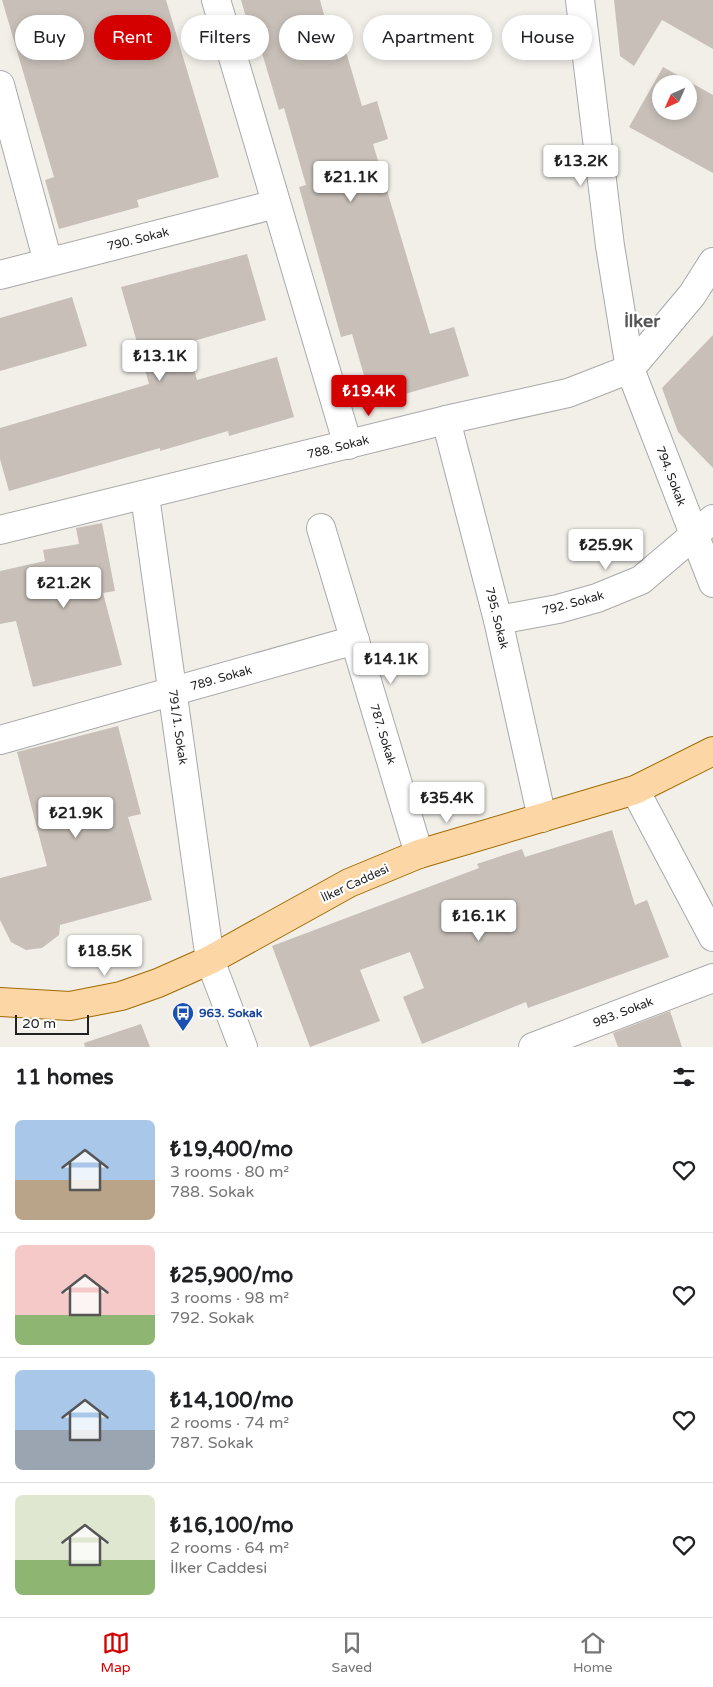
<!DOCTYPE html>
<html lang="en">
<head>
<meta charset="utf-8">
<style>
	:root { --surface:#fff; --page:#f6f6f6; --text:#202124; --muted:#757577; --line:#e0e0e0; --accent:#d40000 }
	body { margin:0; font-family:"Varela Round",sans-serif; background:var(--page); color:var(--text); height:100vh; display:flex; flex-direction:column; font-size:19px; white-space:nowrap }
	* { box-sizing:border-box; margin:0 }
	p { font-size:16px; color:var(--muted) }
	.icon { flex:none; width:28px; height:28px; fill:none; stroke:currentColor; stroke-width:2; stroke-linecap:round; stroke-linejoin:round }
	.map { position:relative; height:1047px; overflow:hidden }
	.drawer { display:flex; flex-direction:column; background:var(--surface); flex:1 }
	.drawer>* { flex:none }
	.guide { position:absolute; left:15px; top:15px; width:684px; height:45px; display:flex; gap:10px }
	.needle { width:32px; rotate:225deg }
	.tools { position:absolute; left:652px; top:75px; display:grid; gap:10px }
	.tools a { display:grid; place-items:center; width:45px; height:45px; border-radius:50%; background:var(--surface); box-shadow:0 2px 8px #0003; font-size:25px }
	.scale { position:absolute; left:15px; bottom:12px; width:74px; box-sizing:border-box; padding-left:5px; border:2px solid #222; border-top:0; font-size:14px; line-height:18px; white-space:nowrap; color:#222; -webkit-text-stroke:4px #fff; paint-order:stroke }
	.price { position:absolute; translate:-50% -42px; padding:0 11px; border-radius:5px; background:#fff; color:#222; font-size:16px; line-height:32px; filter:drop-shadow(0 1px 2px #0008) }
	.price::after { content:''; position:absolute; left:50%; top:30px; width:15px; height:11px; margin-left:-8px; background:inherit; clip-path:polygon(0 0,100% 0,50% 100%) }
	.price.active { background:var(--accent); color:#fff }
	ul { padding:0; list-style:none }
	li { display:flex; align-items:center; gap:15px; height:125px; padding:0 15px }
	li+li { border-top:1px solid var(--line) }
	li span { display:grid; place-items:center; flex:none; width:140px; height:100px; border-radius:8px; color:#555 }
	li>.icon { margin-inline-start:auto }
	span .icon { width:60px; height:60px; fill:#fffc; stroke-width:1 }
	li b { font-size:21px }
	h2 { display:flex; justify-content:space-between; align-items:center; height:60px; padding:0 15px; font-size:21px }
	.chip { padding:0 18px; border-radius:22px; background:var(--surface); box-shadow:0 2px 8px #0003; font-size:18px; line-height:45px }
	.chip.active { background:var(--accent); color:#fff }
	.tabs { display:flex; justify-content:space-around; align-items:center; height:70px; border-top:1px solid var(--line); background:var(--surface); font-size:14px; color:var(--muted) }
	.tabs a { display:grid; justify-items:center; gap:2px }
	.tabs .active { color:var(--accent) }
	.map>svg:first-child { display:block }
	.building { fill:#c7bfb8; fill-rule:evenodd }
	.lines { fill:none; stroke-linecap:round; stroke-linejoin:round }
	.minor-casing { stroke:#a9a9a9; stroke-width:30 }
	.major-casing { stroke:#a06b00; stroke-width:30 }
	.minor { stroke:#fff; stroke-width:28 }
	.major { stroke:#fcd6a4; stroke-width:28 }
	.labels { text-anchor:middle; stroke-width:4.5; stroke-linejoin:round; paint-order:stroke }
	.street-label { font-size:12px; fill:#222; stroke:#fff }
	.transit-label { font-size:12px; font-weight:bold; fill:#164399; stroke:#fff; text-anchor:start }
	.district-label { font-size:18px; font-weight:bold; fill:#555; stroke:#fff }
</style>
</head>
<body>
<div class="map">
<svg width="713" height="1047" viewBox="0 0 713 1047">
	<rect width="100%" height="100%" fill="#f2efe9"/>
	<!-- building -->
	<g class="building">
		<path d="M 2,0 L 166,0 L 219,177 L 137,200 L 139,207 L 59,229 L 45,180 L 54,177 Z"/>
		<path d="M 241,0 L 320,0 L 333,48 L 344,45 L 362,106 L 377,101 L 388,139 L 373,144 L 430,334 L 454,327 L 469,376 L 372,403 L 352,334 L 341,337 L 299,187 L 306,185 L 284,108 L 279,110 L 257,36 L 252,38 Z"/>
		<path d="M 614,0 L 713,0 L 713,49 L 662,20 L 634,66 L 620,56 Z"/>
		<path d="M 663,67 L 713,95 L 713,173 L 629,127 ZM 661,84 L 689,84 L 689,111 L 661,111 Z"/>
		<path d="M 247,254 L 266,320 L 187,343 L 197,380 L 277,357 L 294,417 L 229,436 L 228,431 L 160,451 L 160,448 L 9,491 L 0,459 L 0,428 L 149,384 L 121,287 Z"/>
		<path d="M 72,297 L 87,346 L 0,371 L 0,318 Z"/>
		<path d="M 713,335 L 713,468 L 678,432 L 662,388 Z"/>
		<path d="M 102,523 L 115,591 L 103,593 L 122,665 L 33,687 L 16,621 L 0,624 L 0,571 L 45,561 L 43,550 L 79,544 L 76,528 Z"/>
		<path d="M 118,726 L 141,814 L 128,817 L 152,900 L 60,925 L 59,935 L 42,948 L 26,950 L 11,942 L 0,920 L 0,878 L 47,866 L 17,752 Z"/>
		<path d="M 612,830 L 635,905 L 647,900 L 669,957 L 528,1008 L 526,1002 L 422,1044 L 403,997 L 424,988 L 410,952 L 360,970 L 380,1021 L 310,1047 L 272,946 L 479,868 L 477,864 L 522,849 L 525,857 Z"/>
		<path d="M 670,1011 L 682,1047 L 618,1047 L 613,1033 Z"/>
		<path d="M 141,1024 L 150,1047 L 85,1047 L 84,1043 Z"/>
	</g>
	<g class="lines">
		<!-- minor casing -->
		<g class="minor-casing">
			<g id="minor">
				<path d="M 216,0 L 348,445"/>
				<path d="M 580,0 L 610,246 L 630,369 L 713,583"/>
				<path d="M 0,85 L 48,262"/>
				<path d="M 0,275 L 276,204"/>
				<path d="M 446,420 L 498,620 L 542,818"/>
				<path d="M 145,496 L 210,960 L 243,1047"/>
				<path d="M 321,528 L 419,854"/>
				<path d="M 0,530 L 446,420 L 568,393 L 630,369 L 692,295 L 713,262"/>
				<path d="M 498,620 L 558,609 L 597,598 L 641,580 L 713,519"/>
				<path d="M 0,740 L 355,640"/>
				<path d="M 635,790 L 713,937"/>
				<path d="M 533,1047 L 713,978"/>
			</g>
		</g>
		<!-- major casing -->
		<g class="major-casing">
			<path id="major" d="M 0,1002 L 70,1006 L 121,996 L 158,983 L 210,960 L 349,883 L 419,854 L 635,790 L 713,751"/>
		</g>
		<!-- minor -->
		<use href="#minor" class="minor"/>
		<!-- major -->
		<use href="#major" class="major"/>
	</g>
	<!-- icons -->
	<defs>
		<g id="bus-pin" transform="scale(1.125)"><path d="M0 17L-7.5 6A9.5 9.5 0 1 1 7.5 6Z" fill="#1a4fb4" stroke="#fff"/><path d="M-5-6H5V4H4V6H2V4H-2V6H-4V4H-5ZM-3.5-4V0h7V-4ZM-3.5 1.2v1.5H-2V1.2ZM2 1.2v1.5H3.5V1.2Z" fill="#fff"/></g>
	</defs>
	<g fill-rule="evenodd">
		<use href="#bus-pin" x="183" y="1013"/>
	</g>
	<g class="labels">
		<!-- street labels -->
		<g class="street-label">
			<text transform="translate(138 239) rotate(-14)" y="4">790. Sokak</text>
			<text transform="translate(338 447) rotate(-14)" y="4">788. Sokak</text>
			<text transform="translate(671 476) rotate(69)" y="4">794. Sokak</text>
			<text transform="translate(573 603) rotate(-15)" y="4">792. Sokak</text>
			<text transform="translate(497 618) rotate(76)" y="4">795. Sokak</text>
			<text transform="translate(221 678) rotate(-16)" y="4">789. Sokak</text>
			<text transform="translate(178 727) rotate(82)" y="4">791/1. Sokak</text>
			<text transform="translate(383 734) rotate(73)" y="4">787. Sokak</text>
			<text transform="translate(355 883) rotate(-25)" y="4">İlker Caddesi</text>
			<text transform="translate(623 1012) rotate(-21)" y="4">983. Sokak</text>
		</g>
		<!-- transit labels -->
		<g class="transit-label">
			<text x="199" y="1017">963. Sokak</text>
		</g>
		<!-- district labels -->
		<g class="district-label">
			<text x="642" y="327">İlker</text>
		</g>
	</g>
</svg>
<div class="tools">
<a><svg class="needle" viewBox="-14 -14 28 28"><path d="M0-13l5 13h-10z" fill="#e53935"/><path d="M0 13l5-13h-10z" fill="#757577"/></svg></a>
</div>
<div class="scale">20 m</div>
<b class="price" style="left:581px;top:187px">₺13.2K</b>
<b class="price" style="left:351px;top:203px">₺21.1K</b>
<b class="price" style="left:160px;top:382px">₺13.1K</b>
<b class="price active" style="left:369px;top:417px">₺19.4K</b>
<b class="price" style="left:606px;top:571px">₺25.9K</b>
<b class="price" style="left:64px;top:609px">₺21.2K</b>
<b class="price" style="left:391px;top:685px">₺14.1K</b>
<b class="price" style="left:447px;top:824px">₺35.4K</b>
<b class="price" style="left:76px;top:839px">₺21.9K</b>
<b class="price" style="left:479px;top:942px">₺16.1K</b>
<b class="price" style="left:105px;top:977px">₺18.5K</b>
<div class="guide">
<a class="chip">Buy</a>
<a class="chip active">Rent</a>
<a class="chip">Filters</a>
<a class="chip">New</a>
<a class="chip">Apartment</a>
<a class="chip">House</a>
</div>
</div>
<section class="drawer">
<h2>11 homes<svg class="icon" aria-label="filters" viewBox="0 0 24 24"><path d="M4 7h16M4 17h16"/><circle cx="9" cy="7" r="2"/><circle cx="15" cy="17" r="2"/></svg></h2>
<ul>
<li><span style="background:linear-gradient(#a9c7e8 60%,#b9a48a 0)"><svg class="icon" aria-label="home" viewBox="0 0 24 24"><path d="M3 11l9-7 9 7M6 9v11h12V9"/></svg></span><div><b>₺19,400/mo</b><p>3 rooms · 80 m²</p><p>788. Sokak</p></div><svg class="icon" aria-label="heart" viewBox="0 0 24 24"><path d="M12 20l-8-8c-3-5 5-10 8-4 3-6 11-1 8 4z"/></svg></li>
<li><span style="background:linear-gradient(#f6c9c9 70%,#8fb573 0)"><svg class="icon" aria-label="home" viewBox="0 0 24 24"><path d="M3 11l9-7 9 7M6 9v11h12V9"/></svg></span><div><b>₺25,900/mo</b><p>3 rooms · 98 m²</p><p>792. Sokak</p></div><svg class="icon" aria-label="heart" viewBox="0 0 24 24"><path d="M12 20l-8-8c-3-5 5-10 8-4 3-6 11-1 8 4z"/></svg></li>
<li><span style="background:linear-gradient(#a9c7e8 60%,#9aa5b1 0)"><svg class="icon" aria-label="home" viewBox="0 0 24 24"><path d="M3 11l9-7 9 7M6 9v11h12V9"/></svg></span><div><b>₺14,100/mo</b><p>2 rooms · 74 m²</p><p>787. Sokak</p></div><svg class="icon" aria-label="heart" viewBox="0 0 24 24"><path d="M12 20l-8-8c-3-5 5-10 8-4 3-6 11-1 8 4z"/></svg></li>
<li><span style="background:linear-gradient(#dfe7d0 65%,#8fb573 0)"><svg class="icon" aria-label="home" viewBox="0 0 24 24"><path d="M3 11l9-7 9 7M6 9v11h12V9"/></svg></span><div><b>₺16,100/mo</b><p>2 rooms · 64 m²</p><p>İlker Caddesi</p></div><svg class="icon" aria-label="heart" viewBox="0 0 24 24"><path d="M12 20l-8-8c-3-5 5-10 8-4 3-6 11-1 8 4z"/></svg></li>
</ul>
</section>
<nav class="tabs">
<a class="active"><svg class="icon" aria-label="map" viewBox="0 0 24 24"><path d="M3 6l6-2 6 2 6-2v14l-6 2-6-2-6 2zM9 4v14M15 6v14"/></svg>Map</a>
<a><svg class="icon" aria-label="saved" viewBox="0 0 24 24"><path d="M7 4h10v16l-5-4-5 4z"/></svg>Saved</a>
<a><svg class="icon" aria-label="home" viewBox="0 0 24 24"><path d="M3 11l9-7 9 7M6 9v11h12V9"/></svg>Home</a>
</nav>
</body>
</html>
